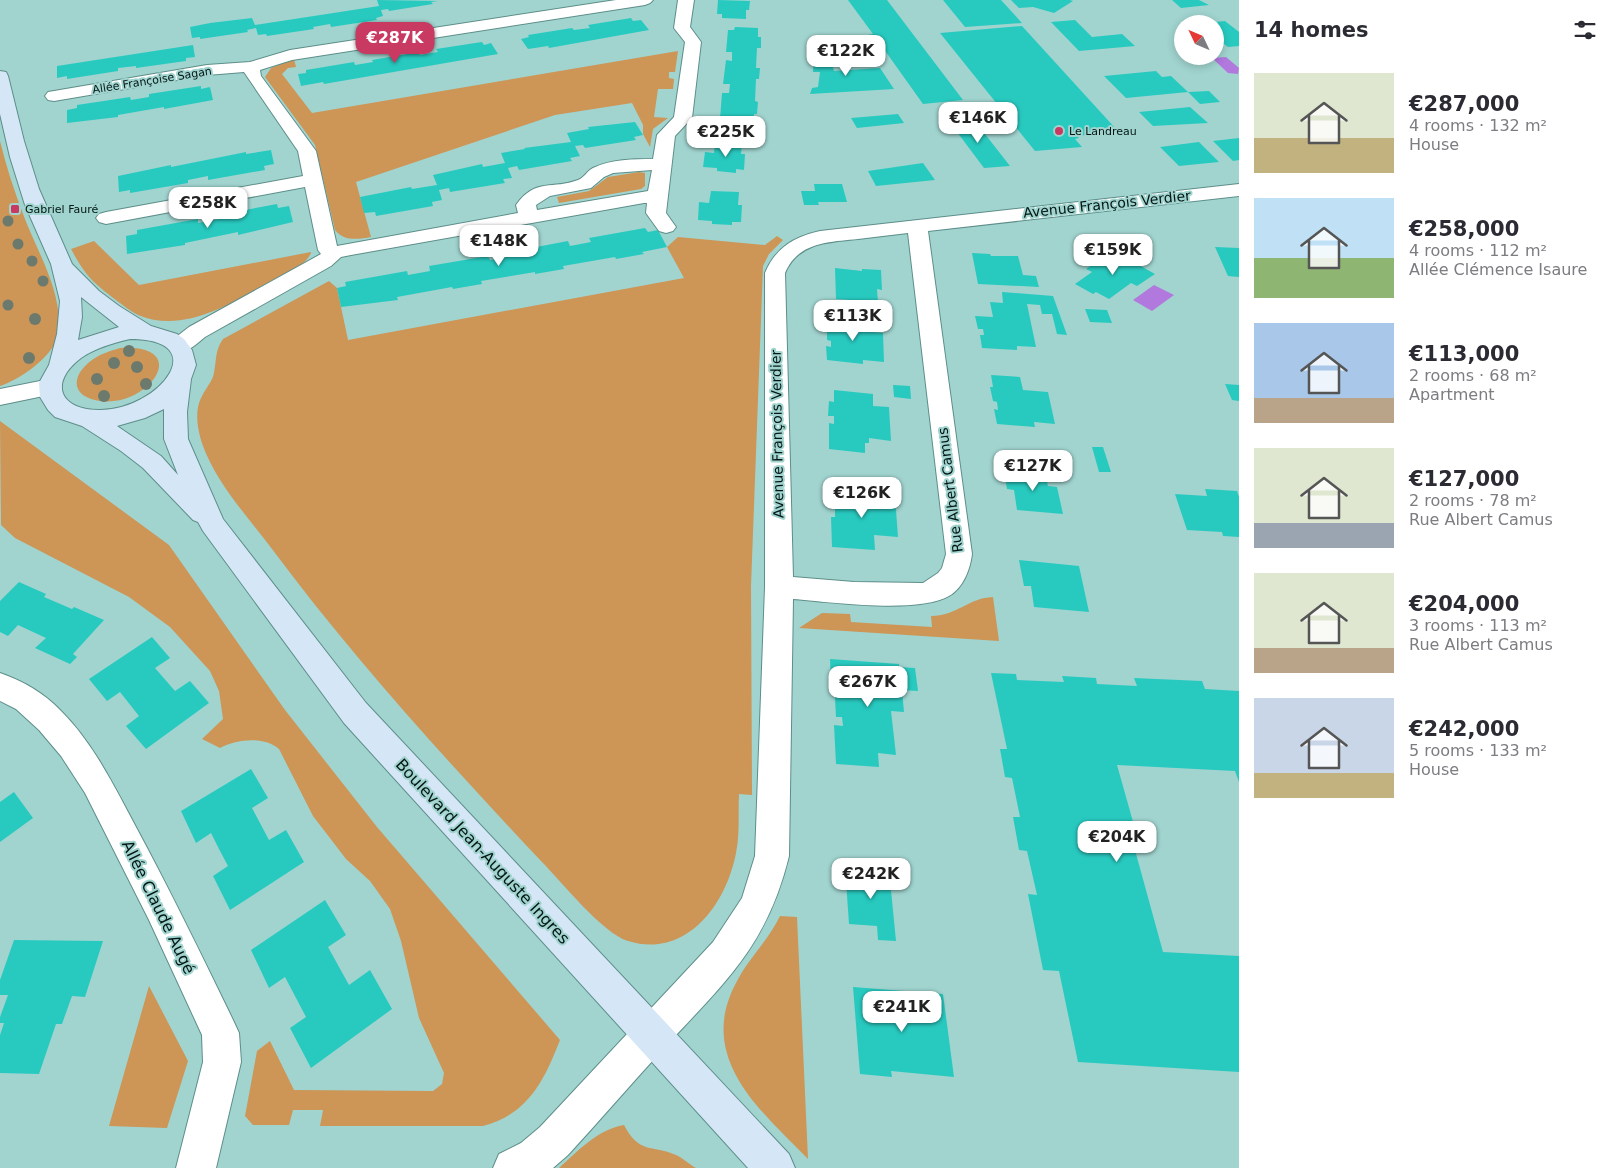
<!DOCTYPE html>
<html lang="en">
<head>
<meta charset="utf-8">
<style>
	:root { --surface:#fff; --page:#f2f2f3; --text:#2b2b33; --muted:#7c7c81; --accent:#c93a62 }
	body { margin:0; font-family:"DejaVu Sans",sans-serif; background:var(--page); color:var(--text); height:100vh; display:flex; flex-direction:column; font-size:19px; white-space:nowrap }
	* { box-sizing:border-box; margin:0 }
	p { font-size:16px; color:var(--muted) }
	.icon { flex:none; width:28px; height:28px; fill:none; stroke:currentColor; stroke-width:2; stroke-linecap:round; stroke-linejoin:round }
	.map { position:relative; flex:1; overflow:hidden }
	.side { display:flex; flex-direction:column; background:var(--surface); width:375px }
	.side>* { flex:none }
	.needle { width:32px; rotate:314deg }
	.controls { position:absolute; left:1174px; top:15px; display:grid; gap:10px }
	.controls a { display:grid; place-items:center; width:50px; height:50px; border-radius:50%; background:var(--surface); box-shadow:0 2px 8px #0003; font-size:25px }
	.price { position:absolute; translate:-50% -42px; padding:0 11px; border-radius:10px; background:#fff; color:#222; font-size:16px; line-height:32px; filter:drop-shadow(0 1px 2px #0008) }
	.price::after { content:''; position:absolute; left:50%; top:30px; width:15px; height:11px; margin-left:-8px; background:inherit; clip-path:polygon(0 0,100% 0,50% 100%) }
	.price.current { background:var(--accent); color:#fff }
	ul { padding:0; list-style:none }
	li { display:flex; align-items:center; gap:15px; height:125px; padding:0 15px }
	li span { display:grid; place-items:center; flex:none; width:140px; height:100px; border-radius:0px; color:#555 }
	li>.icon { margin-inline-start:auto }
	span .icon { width:60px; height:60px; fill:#fffc; stroke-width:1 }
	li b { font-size:21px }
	h2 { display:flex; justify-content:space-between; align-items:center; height:60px; padding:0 15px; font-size:21px }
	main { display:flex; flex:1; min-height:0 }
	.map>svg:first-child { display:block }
	.green { fill:#cd9556 }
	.water { fill:#b178de }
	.building { fill:#28cac0 }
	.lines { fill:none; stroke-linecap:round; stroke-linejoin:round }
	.street-casing { stroke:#5d8e89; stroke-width:2 }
	.secondary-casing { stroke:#5d8e89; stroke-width:2 }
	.street { fill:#fff; fill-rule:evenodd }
	.secondary { fill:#d5e6f7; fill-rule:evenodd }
	.tree { fill:#6c7a6e }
	.poi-dot { fill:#c93a62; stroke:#a1d4cf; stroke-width:2 }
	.labels { text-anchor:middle; stroke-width:4; stroke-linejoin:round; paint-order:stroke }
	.far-street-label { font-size:11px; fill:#031614; stroke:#a1d4cf }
	.far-poi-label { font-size:11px; fill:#031614; stroke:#a1d4cf; text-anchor:start }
	.street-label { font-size:14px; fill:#031614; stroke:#a1d4cf }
	.near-street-label { font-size:16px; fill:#031614; stroke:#a1d4cf }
</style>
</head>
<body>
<main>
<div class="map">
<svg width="1239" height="1168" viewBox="0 0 1239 1168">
	<rect width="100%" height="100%" fill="#a1d4cf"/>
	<!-- green -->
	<g class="green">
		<path d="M 678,51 L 675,72 L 669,72 L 669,78 L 674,79 L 673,89 L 658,89 L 654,117 L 668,118 L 653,129 L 650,147 L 643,134 L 643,125 L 632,103 L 555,115 L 356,182 L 371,237 C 359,239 344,242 335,230 L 315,145 L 265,77 L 271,68 L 294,59 L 296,67 L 288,68 L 282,74 L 312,113 Z"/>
		<path d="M 0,141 C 6,166 14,190 23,214 C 37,252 64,293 58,334 C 55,356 19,380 0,386 Z"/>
		<path d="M 639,172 L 645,173 L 645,186 L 641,189 L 559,203 L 557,197 L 589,191 L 608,177 Z"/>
		<path d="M 777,236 L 783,240 L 769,254 L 763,266 L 751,586 L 752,795 L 739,794 C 738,813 740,834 736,853 C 726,905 686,959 628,941 C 603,934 561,881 541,861 C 447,761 354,659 272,549 C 248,517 217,484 203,446 C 198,432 194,412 201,398 C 204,391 210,384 213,377 C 217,363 214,351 223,339 L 329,281 L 337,288 L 348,340 L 684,278 L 667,247 L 678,237 L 765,245 Z"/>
		<path d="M 94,241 L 139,285 L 311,252 L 311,253 C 303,270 276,279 261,288 C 224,307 181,333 138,315 C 130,311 123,305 116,300 C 92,282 85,275 71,249 Z"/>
		<path d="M 120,348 C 194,344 149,408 100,401 C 71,397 70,376 92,360 C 100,354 110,351 120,348 Z"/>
		<path d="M 0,421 L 169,545 L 285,710 L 377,827 L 560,1040 C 544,1081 528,1114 483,1126 L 320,1126 L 323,1110 L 293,1110 L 289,1125 L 253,1125 L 245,1116 L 257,1051 L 270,1041 L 294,1090 L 433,1091 L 442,1084 L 444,1073 L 419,1018 L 401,941 L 390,909 L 370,881 L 346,859 L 313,816 L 279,749 C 264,736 237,739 220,748 L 202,739 L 223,719 L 219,691 L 210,671 L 170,627 L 129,597 L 15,538 L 1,525 Z"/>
		<path d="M 993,597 L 999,641 L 799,628 L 822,613 L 850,614 L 851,622 L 932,627 L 931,616 C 957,616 968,598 993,597 Z"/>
		<path d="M 780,916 L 797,917 L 808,1159 C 761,1111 696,1058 736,983 C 748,959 768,941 780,916 Z"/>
		<path d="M 149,986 L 188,1061 L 167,1128 L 109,1126 Z"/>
		<path d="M 624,1125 C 640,1155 651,1144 676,1155 C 683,1158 689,1164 696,1168 L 559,1168 C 579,1150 597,1130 624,1125 Z"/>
	</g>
	<!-- water -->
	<g class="water">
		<path d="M 1226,57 L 1239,68 L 1238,74 L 1228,73 L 1212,58 Z"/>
		<path d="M 1154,285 L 1174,295 L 1152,311 L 1133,300 Z"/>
	</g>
	<!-- building -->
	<g class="building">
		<path d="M 377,0 L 438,1 L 431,2 L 433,4 L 389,11 L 388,9 L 381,10 L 383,16 L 376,18 L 377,20 L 331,27 L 330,24 L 313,27 L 314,29 L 267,36 L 266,34 L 258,35 L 256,28 L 247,30 L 248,32 L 200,39 L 200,37 L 192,38 L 190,27 L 210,23 L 252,18 L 255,25 L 379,6 Z"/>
		<path d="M 718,0 L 750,1 L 749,10 L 746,10 L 746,19 L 722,18 L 722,14 L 717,14 Z"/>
		<path d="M 848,0 L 887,0 L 963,100 L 923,104 L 881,45 L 876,46 L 868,35 L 873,34 Z"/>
		<path d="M 943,0 L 1001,0 L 1022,23 L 965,27 Z"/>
		<path d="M 1011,0 L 1070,0 L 1073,1 L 1054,13 L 1033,7 L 1019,8 Z"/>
		<path d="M 1172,0 L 1199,0 L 1209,5 L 1181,8 Z"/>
		<path d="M 631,18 L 633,21 L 641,20 L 649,30 L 549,48 L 548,46 L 528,49 L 521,39 L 529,37 L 528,35 L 572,28 L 574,30 L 590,28 L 588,25 Z"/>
		<path d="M 1075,20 L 1092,37 L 1122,34 L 1135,46 L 1079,51 L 1051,22 Z"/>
		<path d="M 1225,21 L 1239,32 L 1239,46 L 1228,47 L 1215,37 L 1215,22 Z"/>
		<path d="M 1022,26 L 1116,129 L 1114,132 L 1077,136 L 1079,138 L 1075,139 L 1082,147 L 1035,151 L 940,33 Z"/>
		<path d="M 735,27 L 758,28 L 758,37 L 761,37 L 761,48 L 757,48 L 756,68 L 760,68 L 759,79 L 756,79 L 755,101 L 758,102 L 757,114 L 754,114 L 753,126 L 726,124 L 727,119 L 720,119 L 722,93 L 729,93 L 730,84 L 723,84 L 726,60 L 732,61 L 732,52 L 726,52 L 728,30 L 734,30 Z"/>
		<path d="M 482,42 L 484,45 L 491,43 L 498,54 L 324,84 L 323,82 L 301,86 L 298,74 L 306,73 L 306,70 L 354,62 L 355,65 L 373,62 L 372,60 L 419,52 L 420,55 L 438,52 L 436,49 Z"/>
		<path d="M 193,45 L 195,57 L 186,58 L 186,61 L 136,68 L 136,66 L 118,68 L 118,71 L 67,79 L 67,76 L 57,78 L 57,66 Z"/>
		<path d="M 814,47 L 828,48 L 834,71 L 880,68 L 894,89 L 810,94 L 812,88 L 818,87 L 820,72 L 813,72 Z"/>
		<path d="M 1156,71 L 1162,77 L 1171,76 L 1188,92 L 1126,98 L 1104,76 Z"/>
		<path d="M 201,86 L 201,89 L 210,87 L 213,100 L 164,109 L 164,107 L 118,115 L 118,117 L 67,123 L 67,110 L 77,108 L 77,105 L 130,97 L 131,100 L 149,97 L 149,94 Z"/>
		<path d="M 1209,91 L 1220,102 L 1200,104 L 1188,92 Z"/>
		<path d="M 1190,107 L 1208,123 L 1153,126 L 1139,112 Z"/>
		<path d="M 898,114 L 904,123 L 857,128 L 851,118 Z"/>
		<path d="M 974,120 L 1010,166 L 984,168 L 954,128 L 943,129 L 939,124 Z"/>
		<path d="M 635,122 L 643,135 L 634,137 L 636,140 L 585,148 L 583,145 L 575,146 L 580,156 L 570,158 L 572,161 L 519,170 L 517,166 L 508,168 L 512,178 L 503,179 L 505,183 L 450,192 L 449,188 L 439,190 L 442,200 L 432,202 L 433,206 L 376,216 L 375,212 L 364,213 L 360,197 L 411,187 L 412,189 L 437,185 L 433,175 L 482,164 L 483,167 L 505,163 L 501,153 L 525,149 L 524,148 L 571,142 L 567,133 L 589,129 L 588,127 Z"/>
		<path d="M 1239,138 L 1239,160 L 1233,161 L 1213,141 Z"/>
		<path d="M 715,142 L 742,143 L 741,154 L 745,154 L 744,170 L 736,169 L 736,173 L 717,171 L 717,168 L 703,167 L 705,152 L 714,153 Z"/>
		<path d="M 1199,142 L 1219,162 L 1179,166 L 1160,147 Z"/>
		<path d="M 271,150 L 274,164 L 264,166 L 265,170 L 208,180 L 208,176 L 188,180 L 188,183 L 130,193 L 130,190 L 119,192 L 118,176 L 171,165 L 171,167 L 246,152 L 246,154 Z"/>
		<path d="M 923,163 L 935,180 L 876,186 L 868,171 Z"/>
		<path d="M 814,184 L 842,184 L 847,202 L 818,202 L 819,205 L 804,205 L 801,191 L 815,191 Z"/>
		<path d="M 711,191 L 739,192 L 738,205 L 742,205 L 741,222 L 732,222 L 732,225 L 712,224 L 712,221 L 698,220 L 699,202 L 709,203 Z"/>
		<path d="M 277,204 L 278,208 L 289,206 L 293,222 L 238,235 L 238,232 L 185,243 L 185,245 L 127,254 L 126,236 L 137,234 L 137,230 L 198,219 L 198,223 L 219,219 L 218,215 Z"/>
		<path d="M 645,228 L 648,232 L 658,230 L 667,247 L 642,252 L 644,254 L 616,259 L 615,257 L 563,266 L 564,269 L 535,274 L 535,272 L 481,281 L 482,284 L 453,289 L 452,287 L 397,297 L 398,300 L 341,307 L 337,288 L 346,286 L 345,282 L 407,271 L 408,275 L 430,271 L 429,266 L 488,256 L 490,260 L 512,256 L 510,252 L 568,241 L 570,246 L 591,242 L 589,238 Z"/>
		<path d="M 1215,247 L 1239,248 L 1239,277 L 1228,276 Z"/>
		<path d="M 972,253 L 990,254 L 991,256 L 1018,256 L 1023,275 L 1036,276 L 1039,287 L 978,284 Z"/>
		<path d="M 1119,254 L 1155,274 L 1137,286 L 1131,283 L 1109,299 L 1096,292 L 1093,294 L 1075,284 L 1092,272 L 1086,269 L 1105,256 L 1111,260 Z"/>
		<path d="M 835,268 L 862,271 L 862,269 L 881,270 L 882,290 L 877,289 L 878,302 L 836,299 Z"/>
		<path d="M 1002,292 L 1053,296 L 1067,335 L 1057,334 L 1052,314 L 1042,314 L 1040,305 L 1027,304 L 1036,347 L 1017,346 L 1017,350 L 982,348 L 980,335 L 984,335 L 983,329 L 978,329 L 975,316 L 993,317 L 990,302 L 1003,303 Z"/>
		<path d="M 1085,309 L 1107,310 L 1112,323 L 1090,322 Z"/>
		<path d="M 827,317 L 862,320 L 862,331 L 883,333 L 884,362 L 863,360 L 863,364 L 827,360 L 826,346 L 831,347 L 831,341 L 827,340 Z"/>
		<path d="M 991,375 L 1020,377 L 1023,390 L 1048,392 L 1055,424 L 1034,422 L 1035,427 L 997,424 L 994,409 L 998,410 L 997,402 L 993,401 L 990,387 L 993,387 Z"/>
		<path d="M 1225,384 L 1239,385 L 1239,401 L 1232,400 Z"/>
		<path d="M 893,385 L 910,386 L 911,399 L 894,397 Z"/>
		<path d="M 834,390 L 873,394 L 873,406 L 889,407 L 891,441 L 869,438 L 869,443 L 865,443 L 865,453 L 829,449 L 829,423 L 834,424 L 834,416 L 828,416 L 829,401 L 834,402 Z"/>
		<path d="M 1092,447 L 1103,447 L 1111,472 L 1099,472 Z"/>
		<path d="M 1004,470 L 1045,473 L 1048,486 L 1057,487 L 1063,514 L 1017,510 L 1014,490 L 1007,489 Z"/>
		<path d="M 1205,489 L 1237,491 L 1239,497 L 1239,537 L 1223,536 L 1222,532 L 1187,530 L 1175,494 L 1207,496 Z"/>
		<path d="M 831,491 L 895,496 L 898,537 L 874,535 L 875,550 L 832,547 L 831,517 L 835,517 L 835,508 L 831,508 Z"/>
		<path d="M 1019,560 L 1079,566 L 1089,612 L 1034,607 L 1031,586 L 1024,586 Z"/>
		<path d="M 19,582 L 46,594 L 44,597 L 72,609 L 74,607 L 104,620 L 73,654 L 77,657 L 70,664 L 35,648 L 46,638 L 18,625 L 8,636 L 0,632 L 0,601 Z"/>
		<path d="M 152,637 L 170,658 L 155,668 L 175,691 L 190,681 L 209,703 L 146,749 L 126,726 L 139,716 L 120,692 L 107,701 L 89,679 Z"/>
		<path d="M 830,659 L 899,664 L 899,667 L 915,668 L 918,691 L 902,690 L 904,712 L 891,711 L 896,755 L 878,753 L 879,767 L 836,764 L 834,725 L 843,726 L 842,717 L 836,717 L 834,681 L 831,681 Z"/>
		<path d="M 991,673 L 1016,674 L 1017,680 L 1064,682 L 1062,676 L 1096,678 L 1097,684 L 1137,686 L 1134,678 L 1202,681 L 1205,689 L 1239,691 L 1239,782 L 1235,771 L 1117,765 L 1141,850 L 1135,850 L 1163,952 L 1239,956 L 1239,1072 L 1078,1062 L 1059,971 L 1043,970 L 1028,894 L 1037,895 L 1027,851 L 1019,850 L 1013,817 L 1020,817 L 1012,778 L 1005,777 L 1000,749 L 1007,749 Z"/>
		<path d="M 251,769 L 268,798 L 252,808 L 269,840 L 286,830 L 304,862 L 230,910 L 213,876 L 228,866 L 219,849 L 211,833 L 196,843 L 181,811 Z"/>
		<path d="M 14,792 L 33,818 L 0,842 L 0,802 Z"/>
		<path d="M 845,867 L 889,870 L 896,941 L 878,940 L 877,926 L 849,924 Z"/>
		<path d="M 325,900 L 346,935 L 328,947 L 349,985 L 370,970 L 392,1009 L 311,1068 L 290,1028 L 306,1017 L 285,977 L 269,988 L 251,950 Z"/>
		<path d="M 14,940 L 103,941 L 85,997 L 72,996 L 62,1024 L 56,1024 L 39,1074 L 0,1073 L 0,1035 L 4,1023 L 0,1023 L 0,1017 L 8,995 L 0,995 L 0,980 Z"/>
		<path d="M 853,987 L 943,994 L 954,1077 L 891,1071 L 892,1077 L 860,1074 Z"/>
	</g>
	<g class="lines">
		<!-- street casing -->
		<g class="street-casing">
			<g id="street">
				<path d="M 616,0 L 653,0 L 650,3 L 645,5 L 292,60 L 260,70 L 261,76 L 316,151 L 337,246 L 518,213 L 516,205 C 536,177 553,190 578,180 C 584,178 587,171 593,168 C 611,159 634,159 653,159 L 657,135 L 674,117 L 685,42 L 674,28 L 678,0 L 694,0 L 690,27 L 701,42 L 692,118 L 675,136 L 666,213 L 676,227 L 673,231 L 666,233 L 659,231 L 646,213 L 647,203 L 644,203 L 351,255 L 341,257 L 331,266 L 205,337 C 194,346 186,355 171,351 L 168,346 L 171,341 L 189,327 L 321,254 L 318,250 L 305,187 L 106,224 L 99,222 L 96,218 L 99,214 L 106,212 L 303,176 L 298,151 L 244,72 L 207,75 L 54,101 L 48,100 L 45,96 L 48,92 L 54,91 L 207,65 L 250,62 L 290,50 ZM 652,170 L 648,191 L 537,210 L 536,205 L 550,196 L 591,188 L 604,177 L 613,173 Z"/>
				<path d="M 1239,184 L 1239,196 L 928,231 L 972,554 C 970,570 963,588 949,596 C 919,614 829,602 793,599 L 789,856 C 767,946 725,982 665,1047 C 632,1083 601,1119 568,1155 L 553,1168 L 493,1168 L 499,1154 L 521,1143 L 540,1127 L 713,942 L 742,898 L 755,856 L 765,587 L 765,273 C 776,247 794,237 820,231 ZM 908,233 L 946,554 L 942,568 L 938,573 L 923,583 L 854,582 L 793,577 L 785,273 C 798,242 829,242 858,239 C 874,237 891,235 908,233 Z"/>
				<path d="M 50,379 L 58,381 L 62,387 L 58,393 L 0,405 L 0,389 Z"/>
				<path d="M 0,673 C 23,681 44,693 61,711 C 94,744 115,788 137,829 C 171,892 202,956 233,1020 L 239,1033 L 241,1062 L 216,1168 L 176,1168 L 203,1062 L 202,1035 L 149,920 L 85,793 L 61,756 L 39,730 L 16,709 L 0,701 Z"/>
			</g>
		</g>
		<!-- secondary casing -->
		<g class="secondary-casing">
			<path id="secondary" d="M 0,71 L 6,72 L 8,76 L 24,141 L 39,189 L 72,264 L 99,291 L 119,306 L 151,326 L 177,334 L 184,339 L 192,350 L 196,365 L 191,379 L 187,412 L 188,439 L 223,519 L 366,703 L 789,1154 L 795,1168 L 748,1168 L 344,723 L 203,531 L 198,522 L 193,520 L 143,468 L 121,451 L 82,426 L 55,417 L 48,410 L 40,397 L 39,383 L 49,365 L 57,334 L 60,301 L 51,264 L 25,205 L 10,157 L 0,114 ZM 81,297 L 119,327 L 78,340 L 82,317 ZM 130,339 C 214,339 160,409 101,410 C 61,411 47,384 81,358 C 95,348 113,343 130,339 ZM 164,409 L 164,439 L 178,475 L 161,456 L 117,426 L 145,418 Z"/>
		</g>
		<!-- street -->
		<use href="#street" class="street"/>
		<!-- secondary -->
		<use href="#secondary" class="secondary"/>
	</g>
	<!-- trees -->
	<g class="tree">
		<circle cx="8" cy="221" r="5.5"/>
		<circle cx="18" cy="244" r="5.5"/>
		<circle cx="32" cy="261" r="5.5"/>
		<circle cx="43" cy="281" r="5.5"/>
		<circle cx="8" cy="305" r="5.5"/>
		<circle cx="35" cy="319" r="6"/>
		<circle cx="129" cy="351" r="6"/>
		<circle cx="29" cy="358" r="6"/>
		<circle cx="114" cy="363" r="6"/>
		<circle cx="137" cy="367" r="6"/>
		<circle cx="97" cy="379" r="6"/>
		<circle cx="146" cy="384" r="6"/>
		<circle cx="104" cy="396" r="6"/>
	</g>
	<!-- markers -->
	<g class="poi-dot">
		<circle cx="1059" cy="131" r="5"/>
		<rect x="10" y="204" width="10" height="10" rx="2.5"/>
	</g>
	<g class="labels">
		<!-- far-street labels -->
		<g class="far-street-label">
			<text transform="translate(152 80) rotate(-9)" y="4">Allée Françoise Sagan</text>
		</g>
		<!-- far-poi labels -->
		<g class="far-poi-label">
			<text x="1069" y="135">Le Landreau</text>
			<text x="25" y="213">Gabriel Fauré</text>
		</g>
		<!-- street labels -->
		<g class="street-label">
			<text transform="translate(1107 204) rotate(-6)" y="5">Avenue François Verdier</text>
			<text transform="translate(777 434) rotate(-91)" y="5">Avenue François Verdier</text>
			<text transform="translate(950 490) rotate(-97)" y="5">Rue Albert Camus</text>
		</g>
		<!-- near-street labels -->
		<g class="near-street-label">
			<text transform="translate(483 851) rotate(47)" y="6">Boulevard Jean-Auguste Ingres</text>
			<text transform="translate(159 907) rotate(64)" y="6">Allée Claude Augé</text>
		</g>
	</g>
</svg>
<div class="controls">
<a><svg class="needle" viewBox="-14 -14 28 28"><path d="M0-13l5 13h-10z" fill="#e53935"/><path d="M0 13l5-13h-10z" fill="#7c7c81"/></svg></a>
</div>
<b class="price current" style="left:395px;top:64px">€287K</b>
<b class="price" style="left:846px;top:77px">€122K</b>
<b class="price" style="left:978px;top:144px">€146K</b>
<b class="price" style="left:726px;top:158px">€225K</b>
<b class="price" style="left:208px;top:229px">€258K</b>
<b class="price" style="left:499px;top:267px">€148K</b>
<b class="price" style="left:1113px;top:276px">€159K</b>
<b class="price" style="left:853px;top:342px">€113K</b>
<b class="price" style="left:1033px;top:492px">€127K</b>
<b class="price" style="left:862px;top:519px">€126K</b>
<b class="price" style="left:868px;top:708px">€267K</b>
<b class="price" style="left:1117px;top:863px">€204K</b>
<b class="price" style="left:871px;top:900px">€242K</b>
<b class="price" style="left:902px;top:1033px">€241K</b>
</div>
<section class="side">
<h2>14 homes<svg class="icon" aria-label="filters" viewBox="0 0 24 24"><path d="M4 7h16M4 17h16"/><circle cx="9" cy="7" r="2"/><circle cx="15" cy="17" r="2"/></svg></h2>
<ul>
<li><span style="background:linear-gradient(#dfe7d0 65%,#c2b280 0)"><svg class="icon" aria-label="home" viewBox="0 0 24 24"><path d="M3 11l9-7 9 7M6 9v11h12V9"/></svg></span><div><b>€287,000</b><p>4 rooms · 132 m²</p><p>House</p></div></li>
<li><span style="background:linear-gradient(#bfe0f5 60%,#8fb573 0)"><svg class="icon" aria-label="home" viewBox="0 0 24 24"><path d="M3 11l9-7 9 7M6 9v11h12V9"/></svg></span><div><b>€258,000</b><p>4 rooms · 112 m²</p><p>Allée Clémence Isaure</p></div></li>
<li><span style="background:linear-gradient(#a9c7e8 75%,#b9a48a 0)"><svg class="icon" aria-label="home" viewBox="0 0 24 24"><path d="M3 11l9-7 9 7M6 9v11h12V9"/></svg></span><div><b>€113,000</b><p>2 rooms · 68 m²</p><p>Apartment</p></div></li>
<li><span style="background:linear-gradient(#dfe7d0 75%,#9aa5b1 0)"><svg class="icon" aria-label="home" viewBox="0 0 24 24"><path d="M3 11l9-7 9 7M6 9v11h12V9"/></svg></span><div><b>€127,000</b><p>2 rooms · 78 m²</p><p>Rue Albert Camus</p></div></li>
<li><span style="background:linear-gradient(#dfe7d0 75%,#b9a48a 0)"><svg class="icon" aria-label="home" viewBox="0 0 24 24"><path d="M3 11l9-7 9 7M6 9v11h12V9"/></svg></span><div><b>€204,000</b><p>3 rooms · 113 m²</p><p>Rue Albert Camus</p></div></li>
<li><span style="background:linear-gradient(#c9d6e8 75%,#c2b280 0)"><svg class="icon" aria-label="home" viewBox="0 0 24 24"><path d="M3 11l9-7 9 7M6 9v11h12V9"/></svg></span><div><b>€242,000</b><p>5 rooms · 133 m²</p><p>House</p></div></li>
</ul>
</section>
</main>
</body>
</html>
